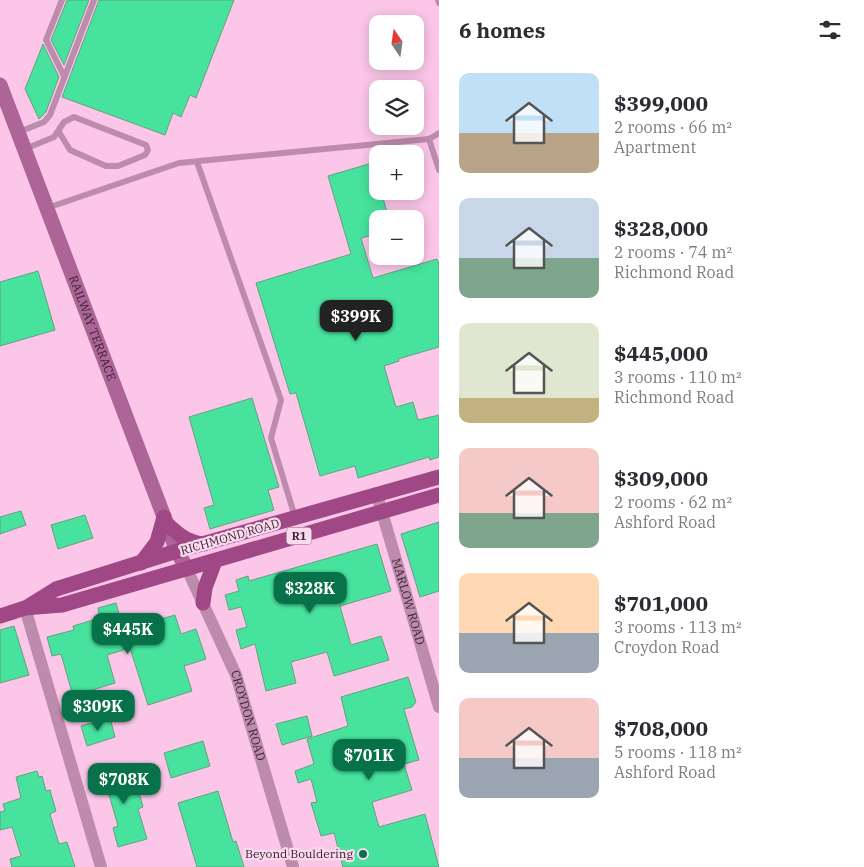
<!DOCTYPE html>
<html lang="en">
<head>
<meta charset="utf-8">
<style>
	:root { --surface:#fff; --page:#f7f7f7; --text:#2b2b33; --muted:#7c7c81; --accent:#07724a }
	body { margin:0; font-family:"IBM Plex Serif",serif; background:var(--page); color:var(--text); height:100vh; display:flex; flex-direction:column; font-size:19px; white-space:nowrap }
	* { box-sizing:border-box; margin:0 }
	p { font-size:16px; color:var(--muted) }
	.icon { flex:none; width:28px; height:28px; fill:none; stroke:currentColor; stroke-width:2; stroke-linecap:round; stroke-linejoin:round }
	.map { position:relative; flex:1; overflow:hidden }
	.sheet { display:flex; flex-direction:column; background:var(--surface); width:425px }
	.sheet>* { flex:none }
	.needle { width:32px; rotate:347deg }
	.fabs { position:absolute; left:369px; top:15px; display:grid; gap:10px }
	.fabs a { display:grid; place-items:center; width:55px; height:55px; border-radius:10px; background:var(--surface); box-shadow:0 2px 12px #0003; font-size:25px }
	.price { position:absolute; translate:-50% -42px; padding:0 11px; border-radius:10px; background:var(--accent); color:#fff; font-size:16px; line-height:32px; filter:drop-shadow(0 1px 2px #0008) }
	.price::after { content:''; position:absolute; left:50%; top:30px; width:15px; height:11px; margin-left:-8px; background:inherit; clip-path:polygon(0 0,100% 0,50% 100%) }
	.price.current { background:#222; color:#fff }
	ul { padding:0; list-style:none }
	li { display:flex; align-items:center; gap:15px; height:125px; padding:0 20px }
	li span { display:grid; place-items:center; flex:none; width:140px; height:100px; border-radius:10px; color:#555 }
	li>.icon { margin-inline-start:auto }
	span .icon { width:60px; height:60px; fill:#fffc; stroke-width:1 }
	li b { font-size:21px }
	h2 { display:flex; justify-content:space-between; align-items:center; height:60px; padding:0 20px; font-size:21px }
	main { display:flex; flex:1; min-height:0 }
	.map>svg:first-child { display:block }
	.building { fill:#47e39e; stroke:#679f81 }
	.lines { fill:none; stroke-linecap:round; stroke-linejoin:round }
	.lane { stroke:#bd8cac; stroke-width:6 }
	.street { stroke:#bd8cac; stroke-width:12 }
	.secondary { stroke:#ac6596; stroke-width:15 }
	.primary { stroke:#9f4885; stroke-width:15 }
	.poi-dot { fill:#07724a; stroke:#fbdaef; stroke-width:2 }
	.labels { text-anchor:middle; stroke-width:4.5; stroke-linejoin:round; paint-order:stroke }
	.shield { fill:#fbdaef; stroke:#735b6b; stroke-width:1 }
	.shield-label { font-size:11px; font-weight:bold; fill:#392532 }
	.street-label { font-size:12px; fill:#392532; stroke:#fbdaef }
	.poi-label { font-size:12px; fill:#392532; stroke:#fbdaef; text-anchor:end }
</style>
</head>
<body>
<main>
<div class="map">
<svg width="439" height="867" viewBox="0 0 439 867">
	<rect width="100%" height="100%" fill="#fbc6e8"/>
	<!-- building -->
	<g class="building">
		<path d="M 67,0 L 89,0 L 64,65 L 51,40 Z"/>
		<path d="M 99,0 L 234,0 L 196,98 L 190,95 L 181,117 L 173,113 L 165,135 L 62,97 Z"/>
		<path d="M 43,44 L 59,77 L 46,112 L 39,119 L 25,89 Z"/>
		<path d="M 372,163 L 378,180 L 378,191 L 381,191 L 389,219 L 378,219 L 378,234 L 361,238 L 373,278 L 437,259 L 439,264 L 439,347 L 398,359 L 399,361 L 384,366 L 396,407 L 413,402 L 418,420 L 439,415 L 439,457 L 430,460 L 429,457 L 358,478 L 355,466 L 320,476 L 296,393 L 290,394 L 256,283 L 351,254 L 328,176 Z"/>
		<path d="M 38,271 L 55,330 L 0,346 L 0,282 Z"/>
		<path d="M 252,398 L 279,487 L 268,490 L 274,510 L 210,529 L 204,508 L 214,505 L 189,417 Z"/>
		<path d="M 21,511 L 26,525 L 0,534 L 0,517 Z"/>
		<path d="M 85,515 L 93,538 L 58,549 L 51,525 Z"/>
		<path d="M 439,522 L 439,591 L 420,597 L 401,534 Z"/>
		<path d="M 377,544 L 391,591 L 340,606 L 351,645 L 381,636 L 389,660 L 334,676 L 327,652 L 291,662 L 296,683 L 266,691 L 255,644 L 241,649 L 236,630 L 247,627 L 241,607 L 229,610 L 225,595 L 239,591 L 236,580 L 248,576 L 249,581 Z"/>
		<path d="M 116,603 L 123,629 L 141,624 L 144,633 L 163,627 L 161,619 L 175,615 L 181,634 L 196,629 L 206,659 L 184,666 L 192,691 L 148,705 L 130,648 L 107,655 L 115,683 L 73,696 L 61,654 L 52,656 L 47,637 L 74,630 L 73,626 L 100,618 L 98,608 Z"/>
		<path d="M 14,626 L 29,675 L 0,683 L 0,630 Z"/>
		<path d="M 408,677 L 416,702 L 412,707 L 404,709 L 419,760 L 404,764 L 412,790 L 372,802 L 379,827 L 425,814 L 439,867 L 343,867 L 334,833 L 321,836 L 311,803 L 317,802 L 311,779 L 298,783 L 295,771 L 314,764 L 307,739 L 348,726 L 341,697 Z"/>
		<path d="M 307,716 L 312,736 L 282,745 L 276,724 Z"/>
		<path d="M 110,718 L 115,737 L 87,746 L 81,726 Z"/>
		<path d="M 203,741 L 210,766 L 171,778 L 164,753 Z"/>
		<path d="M 126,765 L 133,790 L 138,788 L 143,807 L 138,809 L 147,839 L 118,847 L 113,828 L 118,826 L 108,791 L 103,792 L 98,773 Z"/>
		<path d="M 37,771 L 39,777 L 42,776 L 46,791 L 50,790 L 56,811 L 50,814 L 59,844 L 67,842 L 75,867 L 12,867 L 10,859 L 21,856 L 12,827 L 0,830 L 0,812 L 5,811 L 3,804 L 21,798 L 16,777 Z"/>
		<path d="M 218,791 L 233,842 L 236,841 L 244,867 L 197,867 L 178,803 Z"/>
	</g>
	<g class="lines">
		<!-- lane -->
		<g class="lane">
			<path d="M 62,0 L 46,40 L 64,76"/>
			<path d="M 438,0 L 439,3"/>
			<path d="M 19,132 L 44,122 L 50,115 L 94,0"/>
			<path d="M 429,139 L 439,133"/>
			<path d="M 25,149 L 54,137 L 64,122 L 74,117 L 146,145 L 148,150 L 145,155 L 118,166 L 106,166 L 70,150 L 59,132"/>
			<path d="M 197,162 L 281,400 L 271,438 L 295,517"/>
			<path d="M 47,208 L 179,163 L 429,139 L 439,170"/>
		</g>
		<!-- street -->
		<g class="street">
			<path id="s1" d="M 377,495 L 439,707"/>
			<path id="s2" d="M 187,569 L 236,675 L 293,867"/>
			<path d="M 25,608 L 101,867"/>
		</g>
		<!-- secondary -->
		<path class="secondary" id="s3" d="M 0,85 L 177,551 L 187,569"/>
		<!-- primary -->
		<g class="primary">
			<path d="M 167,524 C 179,535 188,543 204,544"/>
			<path d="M 141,563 L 157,542 L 164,517"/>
			<path d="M 203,603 L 205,588 L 215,561"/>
			<path d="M 27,607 L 56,589 L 177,551 L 439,477"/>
			<path d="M 0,616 L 25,608 L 62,605 L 439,495"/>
		</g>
	</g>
	<!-- markers -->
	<circle class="poi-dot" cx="363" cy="854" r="5"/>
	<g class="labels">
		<!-- shield labels -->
		<rect class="shield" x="286.5" y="527.5" width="25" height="17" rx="4"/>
		<g class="shield-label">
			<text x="299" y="540">R1</text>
		</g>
		<!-- street labels -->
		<g class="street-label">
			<text dy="4" stroke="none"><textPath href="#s3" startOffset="260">RAILWAY TERRACE</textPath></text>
			<text transform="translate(230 537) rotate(-16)" y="4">RICHMOND ROAD</text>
			<text dy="4" stroke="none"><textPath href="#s1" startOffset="111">MARLOW ROAD</textPath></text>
			<text dy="4" stroke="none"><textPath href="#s2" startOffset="159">CROYDON ROAD</textPath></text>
		</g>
		<!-- poi labels -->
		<g class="poi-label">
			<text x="353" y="858">Beyond Bouldering</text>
		</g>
	</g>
</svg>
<div class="fabs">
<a><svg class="needle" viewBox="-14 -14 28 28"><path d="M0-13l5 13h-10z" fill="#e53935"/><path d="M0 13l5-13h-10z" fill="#7c7c81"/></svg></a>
<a><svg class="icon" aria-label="layers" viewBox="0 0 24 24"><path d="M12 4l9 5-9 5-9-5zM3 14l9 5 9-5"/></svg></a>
<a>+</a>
<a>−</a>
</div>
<b class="price current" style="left:356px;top:342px">$399K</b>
<b class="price" style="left:310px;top:614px">$328K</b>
<b class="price" style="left:128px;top:655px">$445K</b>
<b class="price" style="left:98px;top:732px">$309K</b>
<b class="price" style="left:369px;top:781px">$701K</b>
<b class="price" style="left:124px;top:805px">$708K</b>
</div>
<section class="sheet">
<h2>6 homes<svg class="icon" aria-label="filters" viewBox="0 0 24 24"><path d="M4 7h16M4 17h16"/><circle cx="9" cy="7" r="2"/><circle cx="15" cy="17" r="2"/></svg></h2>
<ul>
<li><span style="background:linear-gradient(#bfe0f5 60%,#b9a48a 0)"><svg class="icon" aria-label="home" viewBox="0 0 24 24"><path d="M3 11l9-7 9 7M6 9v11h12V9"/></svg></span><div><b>$399,000</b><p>2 rooms · 66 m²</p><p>Apartment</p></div></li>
<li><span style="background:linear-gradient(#c9d6e8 60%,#7fa58c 0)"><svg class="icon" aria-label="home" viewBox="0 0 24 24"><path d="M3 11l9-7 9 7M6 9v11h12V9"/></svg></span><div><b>$328,000</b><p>2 rooms · 74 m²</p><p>Richmond Road</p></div></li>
<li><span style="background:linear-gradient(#dfe7d0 75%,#c2b280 0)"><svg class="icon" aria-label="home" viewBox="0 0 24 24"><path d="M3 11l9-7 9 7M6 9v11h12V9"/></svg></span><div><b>$445,000</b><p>3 rooms · 110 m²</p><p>Richmond Road</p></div></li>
<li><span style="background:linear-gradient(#f6c9c9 65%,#7fa58c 0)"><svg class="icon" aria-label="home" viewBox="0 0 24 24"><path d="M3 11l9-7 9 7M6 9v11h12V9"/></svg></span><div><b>$309,000</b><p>2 rooms · 62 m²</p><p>Ashford Road</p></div></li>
<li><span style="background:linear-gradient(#ffd9b3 60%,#9aa5b1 0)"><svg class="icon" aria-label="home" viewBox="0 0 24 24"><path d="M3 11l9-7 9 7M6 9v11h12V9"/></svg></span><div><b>$701,000</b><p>3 rooms · 113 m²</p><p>Croydon Road</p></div></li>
<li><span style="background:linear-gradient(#f6c9c9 60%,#9aa5b1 0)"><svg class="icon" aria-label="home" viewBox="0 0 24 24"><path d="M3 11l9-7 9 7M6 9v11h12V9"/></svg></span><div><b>$708,000</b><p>5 rooms · 118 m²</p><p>Ashford Road</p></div></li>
</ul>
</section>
</main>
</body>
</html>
